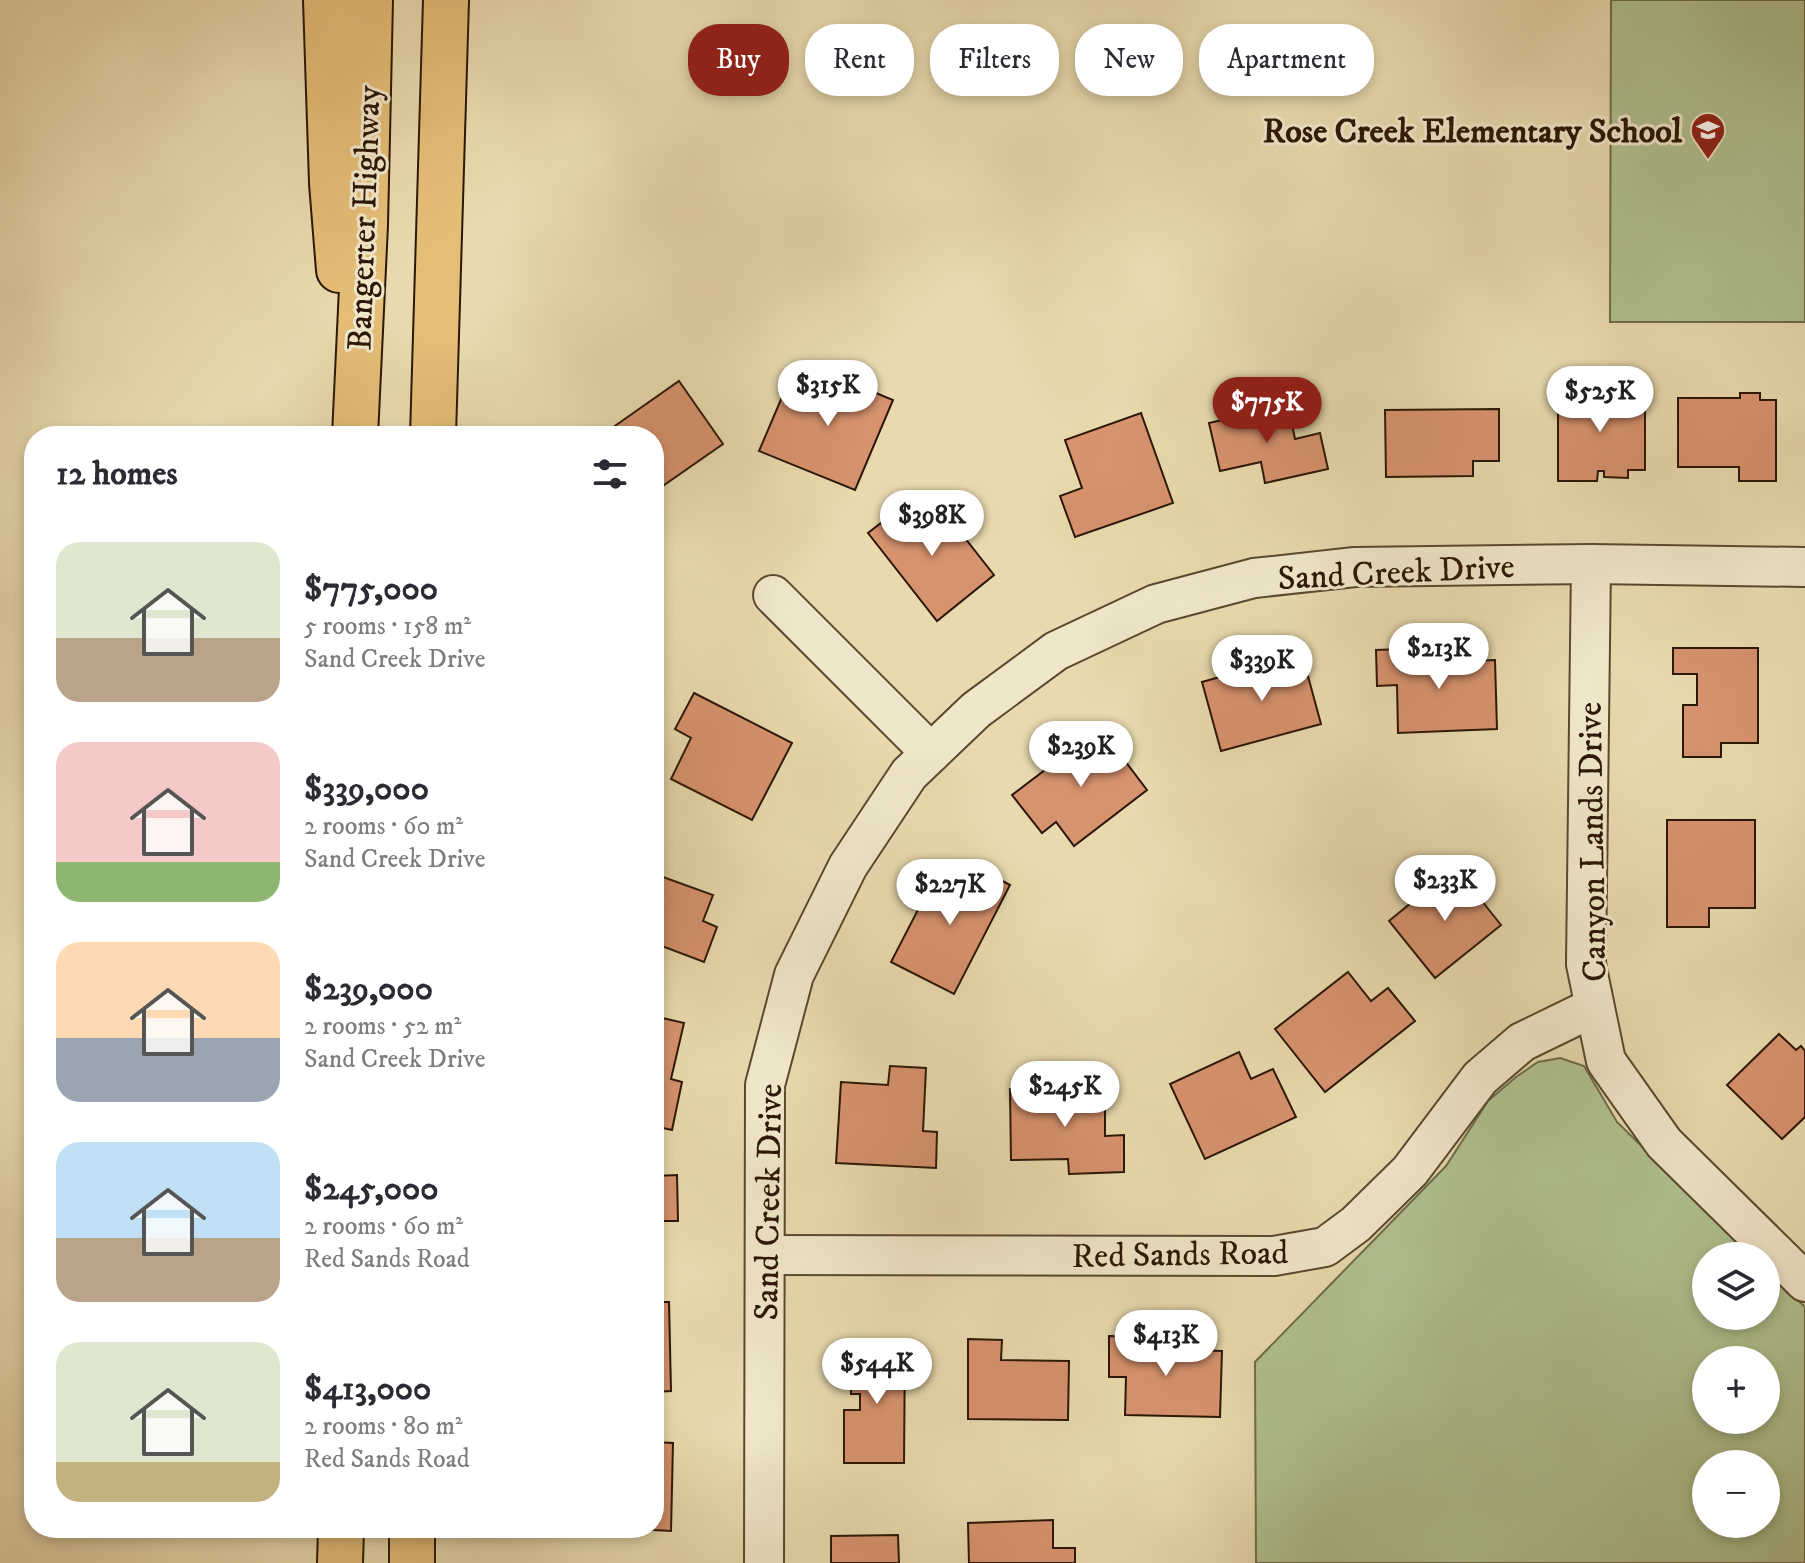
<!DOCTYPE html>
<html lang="en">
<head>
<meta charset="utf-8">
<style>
	:root { --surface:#fff; --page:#f2f2f3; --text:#2b2b33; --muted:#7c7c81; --accent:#8f2418 }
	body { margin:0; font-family:"IM FELL DW Pica",serif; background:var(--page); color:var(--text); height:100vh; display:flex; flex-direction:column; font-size:30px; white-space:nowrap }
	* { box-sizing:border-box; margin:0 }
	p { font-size:26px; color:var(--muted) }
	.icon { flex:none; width:44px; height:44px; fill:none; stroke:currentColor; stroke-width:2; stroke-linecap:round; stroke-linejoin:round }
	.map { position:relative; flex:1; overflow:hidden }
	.side { position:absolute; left:24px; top:426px; width:640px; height:1112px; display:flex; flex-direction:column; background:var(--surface); border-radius:32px; box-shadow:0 4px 12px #0003 }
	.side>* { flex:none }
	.hud { position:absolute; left:688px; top:24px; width:760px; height:72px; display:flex; gap:16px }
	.tools { position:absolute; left:1692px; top:1242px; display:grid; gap:16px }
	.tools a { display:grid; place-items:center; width:88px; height:88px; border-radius:50%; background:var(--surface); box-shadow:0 4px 12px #0003; font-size:40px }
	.price { position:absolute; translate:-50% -68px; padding:0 18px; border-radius:28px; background:#fff; color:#222; font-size:26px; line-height:52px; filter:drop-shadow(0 2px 4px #0008) }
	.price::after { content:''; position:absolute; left:50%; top:48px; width:24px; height:18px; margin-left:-12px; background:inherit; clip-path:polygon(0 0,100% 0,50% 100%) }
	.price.active { background:var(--accent); color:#fff }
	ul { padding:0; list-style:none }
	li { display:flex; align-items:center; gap:24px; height:200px; padding:0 32px }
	li span { display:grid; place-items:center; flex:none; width:224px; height:160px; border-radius:24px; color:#555 }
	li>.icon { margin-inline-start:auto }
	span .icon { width:96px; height:96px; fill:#fffc; stroke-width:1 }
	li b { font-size:34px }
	h2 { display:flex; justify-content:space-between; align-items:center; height:96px; padding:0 32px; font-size:34px }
	.tag { padding:0 28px; border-radius:32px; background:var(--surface); box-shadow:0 4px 12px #0003; font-size:28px; line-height:72px }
	.tag.active { background:var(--accent); color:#fff }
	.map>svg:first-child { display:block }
	.green { fill:#b0c18f; stroke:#6e6c4a; stroke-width:2; fill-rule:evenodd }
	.building { fill:#d7926e; stroke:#2c1706; stroke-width:2 }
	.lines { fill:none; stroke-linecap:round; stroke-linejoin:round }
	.street-casing { stroke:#5b4830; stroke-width:42 }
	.highway-casing { stroke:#2c1706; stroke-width:48 }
	.street { stroke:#f0e7ca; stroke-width:38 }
	.highway { stroke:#e4bd77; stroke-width:44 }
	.labels { text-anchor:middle; stroke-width:6; stroke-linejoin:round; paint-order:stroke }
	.poi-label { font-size:34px; font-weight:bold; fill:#2c1706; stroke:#f0e7ca; text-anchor:end }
	.street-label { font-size:34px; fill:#2c1706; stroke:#f0e7ca }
</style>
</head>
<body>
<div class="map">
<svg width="1805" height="1563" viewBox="0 0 1805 1563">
	<rect width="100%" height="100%" fill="#e8daae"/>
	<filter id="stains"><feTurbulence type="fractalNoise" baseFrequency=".0025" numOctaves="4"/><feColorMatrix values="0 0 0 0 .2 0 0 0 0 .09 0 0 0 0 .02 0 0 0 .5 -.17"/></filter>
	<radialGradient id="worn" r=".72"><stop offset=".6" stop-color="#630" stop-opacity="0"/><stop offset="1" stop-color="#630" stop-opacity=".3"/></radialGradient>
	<!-- green -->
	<g class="green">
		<path d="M 1611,0 L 1805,0 L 1805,322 L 1610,322 Z"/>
		<path d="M 1560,1058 L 1584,1066 L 1617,1122 L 1753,1256 L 1706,1256 L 1706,1316 L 1766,1316 L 1766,1268 L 1805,1307 L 1805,1563 L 1256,1563 L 1255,1362 L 1446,1166 L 1488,1101 L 1516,1077 L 1538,1062 ZM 1706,1360 L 1766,1360 L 1766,1420 L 1706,1420 ZM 1706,1464 L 1766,1464 L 1766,1524 L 1706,1524 Z"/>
	</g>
	<!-- building -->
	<g class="building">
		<path d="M 813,367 L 893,400 L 855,490 L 759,451 L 782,397 L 798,403 Z"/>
		<path d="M 679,381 L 723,444 L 654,492 L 654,436 L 602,435 Z"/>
		<path d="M 1558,390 L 1645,390 L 1645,470 L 1628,470 L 1628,478 L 1604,477 L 1604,471 L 1598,471 L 1597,481 L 1558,481 Z"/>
		<path d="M 1740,393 L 1760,393 L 1760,400 L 1776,400 L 1776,481 L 1739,481 L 1739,467 L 1678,467 L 1678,398 L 1740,398 Z"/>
		<path d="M 1288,405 L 1295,439 L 1320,433 L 1328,469 L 1265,483 L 1261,462 L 1220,471 L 1209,423 Z"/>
		<path d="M 1499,409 L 1499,461 L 1473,461 L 1473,476 L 1386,477 L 1385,410 Z"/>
		<path d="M 1141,413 L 1173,503 L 1075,537 L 1060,496 L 1082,488 L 1065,440 Z"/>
		<path d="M 935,500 L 994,575 L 937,621 L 868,533 L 899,509 L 909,520 Z"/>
		<path d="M 1429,648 L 1430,662 L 1495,660 L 1497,729 L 1398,733 L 1397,685 L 1377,686 L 1376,650 Z"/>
		<path d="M 1673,648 L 1758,648 L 1758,743 L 1721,743 L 1721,757 L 1683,757 L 1683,705 L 1697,705 L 1697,674 L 1673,674 Z"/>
		<path d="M 1302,654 L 1321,724 L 1221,751 L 1202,682 Z"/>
		<path d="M 694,693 L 792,743 L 752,820 L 671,779 L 691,738 L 675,729 Z"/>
		<path d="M 1100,728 L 1147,790 L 1074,846 L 1056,822 L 1042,833 L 1012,795 Z"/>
		<path d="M 1667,820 L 1755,820 L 1755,908 L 1709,908 L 1709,927 L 1667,927 Z"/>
		<path d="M 976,867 L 1010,885 L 954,994 L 891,962 L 939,869 L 967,884 Z"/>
		<path d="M 1455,867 L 1501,925 L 1435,978 L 1389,921 Z"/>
		<path d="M 663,877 L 713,895 L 703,921 L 717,927 L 704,962 L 654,943 L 654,901 Z"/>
		<path d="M 1348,972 L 1371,1001 L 1388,988 L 1415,1021 L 1325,1092 L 1275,1029 Z"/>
		<path d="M 654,1016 L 684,1023 L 671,1079 L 682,1082 L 672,1130 L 654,1126 Z"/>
		<path d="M 1779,1034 L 1796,1050 L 1801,1046 L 1805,1051 L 1805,1117 L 1782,1139 L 1727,1085 Z"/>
		<path d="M 1239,1052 L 1251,1079 L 1273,1069 L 1296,1117 L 1205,1159 L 1170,1084 Z"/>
		<path d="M 890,1066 L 926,1068 L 923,1131 L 937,1132 L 936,1168 L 836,1163 L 841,1082 L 888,1085 Z"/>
		<path d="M 1105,1087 L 1105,1136 L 1124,1135 L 1124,1172 L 1069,1174 L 1068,1159 L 1011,1160 L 1010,1089 Z"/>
		<path d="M 677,1175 L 678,1221 L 662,1221 L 663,1269 L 654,1269 L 654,1176 Z"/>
		<path d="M 654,1302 L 669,1302 L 671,1391 L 654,1392 Z"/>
		<path d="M 1109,1336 L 1157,1337 L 1157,1349 L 1222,1351 L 1220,1417 L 1125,1415 L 1126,1377 L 1109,1377 Z"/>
		<path d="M 968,1339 L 1002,1340 L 1001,1360 L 1069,1361 L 1068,1420 L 968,1419 Z"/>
		<path d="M 852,1345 L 905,1345 L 904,1463 L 844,1463 L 844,1410 L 860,1410 L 860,1394 L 851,1394 Z"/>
		<path d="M 654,1442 L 673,1443 L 671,1531 L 635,1529 L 654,1528 Z"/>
		<path d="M 1053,1520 L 1053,1548 L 1075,1548 L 1075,1563 L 969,1563 L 968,1523 Z"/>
		<path d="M 898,1535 L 899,1563 L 831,1563 L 831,1536 Z"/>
	</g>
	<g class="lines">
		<!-- street casing -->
		<g class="street-casing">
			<g id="street">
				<path d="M 1591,564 L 1586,964 L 1606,1061 L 1664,1143 L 1805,1282"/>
				<path d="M 773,595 L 931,753"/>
				<path d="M 765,1255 L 1274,1256 L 1325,1247 L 1356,1224 L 1410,1171 L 1480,1078 L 1522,1042 L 1594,1007"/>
				<path d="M 764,1563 L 765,1085 L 794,975 L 848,866 L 909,774 L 976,710 L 1056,651 L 1156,604 L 1254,578 L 1355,567 L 1591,564 L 1805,567"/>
			</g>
		</g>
		<!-- highway casing -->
		<g class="highway-casing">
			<g id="highway">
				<path d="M 326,0 L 332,183 L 339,270"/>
				<path d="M 355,436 L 365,225 L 370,0"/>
				<path d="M 433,436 L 446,0"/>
				<path d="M 340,1563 L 341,1528"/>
				<path d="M 412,1563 L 412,1528"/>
			</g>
		</g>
		<!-- street -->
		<use href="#street" class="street"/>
		<!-- highway -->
		<use href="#highway" class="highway"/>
	</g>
	<!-- icons -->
	<defs>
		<g id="school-pin" transform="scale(1.8)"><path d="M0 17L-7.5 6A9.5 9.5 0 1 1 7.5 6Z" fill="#8f2418" stroke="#f0e7ca"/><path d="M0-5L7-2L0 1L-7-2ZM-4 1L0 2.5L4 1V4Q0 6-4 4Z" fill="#fff"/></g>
	</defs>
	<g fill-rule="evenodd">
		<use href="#school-pin" x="1708" y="130"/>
	</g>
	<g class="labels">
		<!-- poi labels -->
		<g class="poi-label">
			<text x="1682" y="142">Rose Creek Elementary School</text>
		</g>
		<!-- street labels -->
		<g class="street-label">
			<text transform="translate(363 218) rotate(-88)" y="12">Bangerter Highway</text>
			<text transform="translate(1396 571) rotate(-3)" y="12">Sand Creek Drive</text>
			<text transform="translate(1591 842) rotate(-91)" y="12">Canyon Lands Drive</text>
			<text transform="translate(767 1202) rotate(-89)" y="12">Sand Creek Drive</text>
			<text transform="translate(1180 1253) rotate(-1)" y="12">Red Sands Road</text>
		</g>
	</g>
	<rect width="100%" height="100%" filter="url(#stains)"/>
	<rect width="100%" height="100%" fill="url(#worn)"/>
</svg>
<div class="tools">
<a><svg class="icon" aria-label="layers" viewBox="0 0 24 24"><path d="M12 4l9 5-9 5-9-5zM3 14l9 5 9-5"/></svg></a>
<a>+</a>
<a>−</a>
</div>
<b class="price" style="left:828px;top:428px">$315K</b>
<b class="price" style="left:1600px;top:434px">$525K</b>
<b class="price active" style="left:1267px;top:445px">$775K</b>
<b class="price" style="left:932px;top:558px">$398K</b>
<b class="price" style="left:1439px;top:691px">$213K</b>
<b class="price" style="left:1262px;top:703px">$339K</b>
<b class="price" style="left:1081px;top:789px">$239K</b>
<b class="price" style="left:1445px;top:923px">$233K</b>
<b class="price" style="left:950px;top:927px">$227K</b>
<b class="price" style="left:1065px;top:1129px">$245K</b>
<b class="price" style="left:1166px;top:1378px">$413K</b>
<b class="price" style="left:877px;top:1406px">$544K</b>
<div class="hud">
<a class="tag active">Buy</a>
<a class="tag">Rent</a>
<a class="tag">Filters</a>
<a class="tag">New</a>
<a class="tag">Apartment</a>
</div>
<section class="side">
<h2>12 homes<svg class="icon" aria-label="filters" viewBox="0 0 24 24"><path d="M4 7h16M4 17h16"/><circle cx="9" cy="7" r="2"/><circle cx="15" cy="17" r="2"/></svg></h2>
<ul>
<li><span style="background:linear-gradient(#dfe7d0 60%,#b9a48a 0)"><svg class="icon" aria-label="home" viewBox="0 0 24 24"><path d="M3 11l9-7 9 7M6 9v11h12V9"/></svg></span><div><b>$775,000</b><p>5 rooms · 158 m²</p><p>Sand Creek Drive</p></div></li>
<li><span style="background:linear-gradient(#f6c9c9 75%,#8fb573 0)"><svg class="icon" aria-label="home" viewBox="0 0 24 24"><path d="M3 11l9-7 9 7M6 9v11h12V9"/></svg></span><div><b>$339,000</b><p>2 rooms · 60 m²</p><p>Sand Creek Drive</p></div></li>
<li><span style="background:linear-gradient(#ffd9b3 60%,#9aa5b1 0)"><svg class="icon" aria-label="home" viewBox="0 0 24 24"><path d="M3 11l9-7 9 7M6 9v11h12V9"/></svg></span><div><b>$239,000</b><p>2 rooms · 52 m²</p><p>Sand Creek Drive</p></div></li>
<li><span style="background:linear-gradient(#bfe0f5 60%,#b9a48a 0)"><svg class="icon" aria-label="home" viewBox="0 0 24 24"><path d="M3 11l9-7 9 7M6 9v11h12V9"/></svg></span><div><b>$245,000</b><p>2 rooms · 60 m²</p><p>Red Sands Road</p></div></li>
<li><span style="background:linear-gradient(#dfe7d0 75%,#c2b280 0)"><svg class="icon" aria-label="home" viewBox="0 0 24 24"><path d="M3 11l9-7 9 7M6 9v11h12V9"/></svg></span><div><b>$413,000</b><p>2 rooms · 80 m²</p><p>Red Sands Road</p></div></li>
</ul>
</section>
</div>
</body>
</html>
